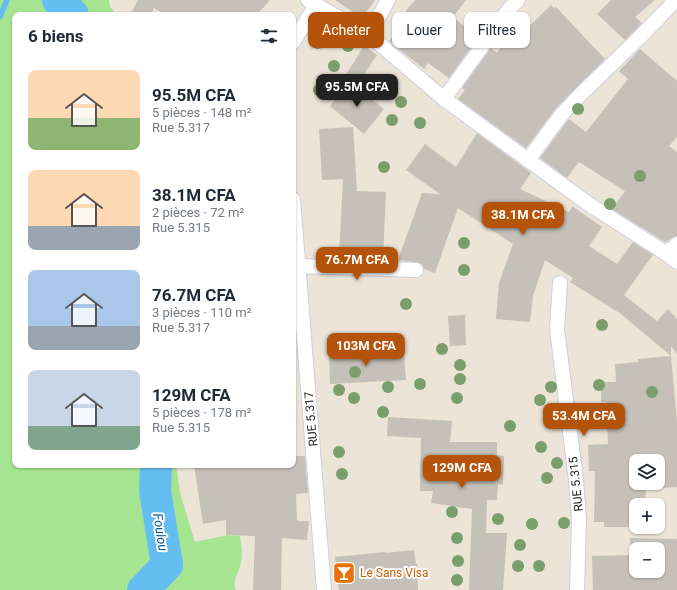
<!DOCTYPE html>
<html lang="fr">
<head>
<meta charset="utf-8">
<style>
	:root { --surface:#fff; --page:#f2f2f3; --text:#1f2937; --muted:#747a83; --accent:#b45309 }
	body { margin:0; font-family:Roboto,sans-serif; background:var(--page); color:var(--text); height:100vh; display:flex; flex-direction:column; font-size:15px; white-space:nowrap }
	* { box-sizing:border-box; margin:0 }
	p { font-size:13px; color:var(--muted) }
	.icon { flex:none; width:22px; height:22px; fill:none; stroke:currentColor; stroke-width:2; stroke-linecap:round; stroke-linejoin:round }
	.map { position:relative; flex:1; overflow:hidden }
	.panel { position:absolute; left:12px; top:12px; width:284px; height:456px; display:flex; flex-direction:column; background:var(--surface); border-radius:8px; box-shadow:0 1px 3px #0004 }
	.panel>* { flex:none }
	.hud { position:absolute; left:308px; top:12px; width:309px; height:36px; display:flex; gap:8px }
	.tools { position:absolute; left:629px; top:454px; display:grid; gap:8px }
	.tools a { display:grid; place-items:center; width:36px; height:36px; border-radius:8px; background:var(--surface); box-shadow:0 1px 3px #0004; font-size:20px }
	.price { position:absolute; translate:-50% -34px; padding:0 9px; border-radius:8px; background:var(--accent); color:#fff; font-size:13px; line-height:26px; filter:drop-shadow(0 1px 2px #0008) }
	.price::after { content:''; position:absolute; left:50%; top:24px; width:12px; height:9px; margin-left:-6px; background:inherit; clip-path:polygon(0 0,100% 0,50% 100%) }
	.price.selected { background:#222; color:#fff }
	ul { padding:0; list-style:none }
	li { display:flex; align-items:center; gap:12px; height:100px; padding:0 16px }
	li span { display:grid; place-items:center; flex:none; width:112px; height:80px; border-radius:8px; color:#555 }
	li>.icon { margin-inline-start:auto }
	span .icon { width:48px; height:48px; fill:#fffc; stroke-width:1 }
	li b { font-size:17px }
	h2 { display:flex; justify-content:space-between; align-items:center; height:48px; padding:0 16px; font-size:17px }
	.chip { padding:0 14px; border-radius:8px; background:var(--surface); box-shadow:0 1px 3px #0004; font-size:14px; line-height:36px }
	.chip.selected { background:var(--accent); color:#fff }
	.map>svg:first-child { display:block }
	.green { fill:#a5e491 }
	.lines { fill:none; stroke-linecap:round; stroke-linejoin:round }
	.stream { stroke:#65bef2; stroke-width:5.5 }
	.river { stroke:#65bef2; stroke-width:32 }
	.building { fill:#c5c1b8; fill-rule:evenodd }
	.minor-casing { stroke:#cdcfe1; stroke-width:16 }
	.minor { stroke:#fff; stroke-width:14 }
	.tree { fill:#7b9e6d }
	.labels { text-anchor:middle; stroke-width:4; stroke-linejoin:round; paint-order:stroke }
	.street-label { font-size:12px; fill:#272727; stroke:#fff }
	.food-label { font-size:12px; fill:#c56008; stroke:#fff; text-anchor:start }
	.water-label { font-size:13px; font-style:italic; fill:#095999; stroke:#fff }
</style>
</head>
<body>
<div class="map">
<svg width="677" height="590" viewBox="0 0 677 590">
	<rect width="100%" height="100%" fill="#ebe4d7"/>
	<!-- green -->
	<path class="green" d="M 0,0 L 109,0 L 110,7 L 117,15 L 15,15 L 15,465 L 176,465 L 180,493 L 195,542 L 228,535 L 240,536 C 241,544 243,554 241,562 C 239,573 232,579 236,590 L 0,590 Z"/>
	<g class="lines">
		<!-- stream -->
		<path class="stream" d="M 0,17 L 7,0"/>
		<!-- river -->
		<g class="river">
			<path d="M 58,0 L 73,15"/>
			<path d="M 143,590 L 167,565 L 155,491 L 156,465"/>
		</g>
	</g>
	<!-- building -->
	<g class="building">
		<path d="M 138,0 L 270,0 L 257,15 L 166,15 L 154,8 L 150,15 L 130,15 Z"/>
		<path d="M 335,0 L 375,0 L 362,18 Z"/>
		<path d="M 415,0 L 466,0 L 453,17 L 478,37 L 449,78 L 428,63 L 424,69 L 389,41 L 399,27 L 395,24 Z"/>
		<path d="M 611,0 L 655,0 L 635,17 L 642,23 L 625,40 L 597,14 Z"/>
		<path d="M 551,5 L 554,8 L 556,7 L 605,59 L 556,108 L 526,148 L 458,99 L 465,90 L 462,88 L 491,48 L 497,53 L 509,36 L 515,40 Z"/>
		<path d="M 364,46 L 377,55 L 356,86 L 344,78 Z"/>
		<path d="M 640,49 L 677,81 L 677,137 L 669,146 L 677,152 L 677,236 L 673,237 L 665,242 L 612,209 L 625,191 L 579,162 L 567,178 L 540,158 L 569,119 L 586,132 L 628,79 L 619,71 Z"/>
		<path d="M 349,82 L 384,109 L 364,134 L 330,106 Z"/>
		<path d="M 353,127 L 357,191 L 386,192 L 383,259 L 339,257 L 343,179 L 322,180 L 319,129 Z"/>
		<path d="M 477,133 L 531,173 L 520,189 L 569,212 L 572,206 L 602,227 L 589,246 L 617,264 L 633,242 L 653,255 L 624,295 L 657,321 L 668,309 L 677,319 L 677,354 L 671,346 L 671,356 L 621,314 L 570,282 L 573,278 L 545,260 L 533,296 L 530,322 L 496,319 L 499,283 L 513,244 L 458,208 L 435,273 L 424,269 L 420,263 L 398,260 L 422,193 L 440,194 L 406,170 L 425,144 L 456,167 Z"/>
		<path d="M 465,315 L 466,345 L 450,346 L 448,316 Z"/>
		<path d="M 329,350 L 353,350 L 354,355 L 404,352 L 406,380 L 330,384 Z"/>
		<path d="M 671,356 L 677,422 L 677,487 L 646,489 L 645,505 L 636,505 L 636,527 L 643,527 L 604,527 L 604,522 L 594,522 L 595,471 L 589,471 L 588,445 L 608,444 L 606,402 L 601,402 L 601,382 L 616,382 L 615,364 L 638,362 L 638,359 ZM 636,461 L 658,461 L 658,483 L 636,483 Z"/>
		<path d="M 388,417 L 452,421 L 450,442 L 497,442 L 497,455 L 504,456 L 503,485 L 498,484 L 497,500 L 487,500 L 486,533 L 507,533 L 503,590 L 469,590 L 472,509 L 431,503 L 433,491 L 420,491 L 421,438 L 387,436 Z"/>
		<path d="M 293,456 L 305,456 L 308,493 L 296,494 L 297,521 L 309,521 L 307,540 L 282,538 L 281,590 L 253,590 L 255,536 L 226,535 L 226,520 L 203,524 L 194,465 L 293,465 Z"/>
		<path d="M 630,538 L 677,539 L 677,590 L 593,590 L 592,556 L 630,555 ZM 636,549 L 658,549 L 658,571 L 636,571 Z"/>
		<path d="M 414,550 L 416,564 L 417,564 L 418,590 L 339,590 L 335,557 L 385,552 L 385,553 Z"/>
	</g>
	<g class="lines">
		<!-- minor casing -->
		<g class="minor-casing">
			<g id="minor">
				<path d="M 308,0 L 369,35 L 444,99 L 590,205 L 664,252 L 677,262"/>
				<path d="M 369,35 L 388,0"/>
				<path d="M 293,42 L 316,5"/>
				<path d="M 444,99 L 509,9 L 518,0"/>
				<path d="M 528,160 L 562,114 L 581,94 L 639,38 L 676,0"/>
				<path d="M 293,199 L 324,590"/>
				<path d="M 664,252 L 675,247 L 677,244"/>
				<path d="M 298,266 L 416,270"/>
				<path d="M 560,283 L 557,329 L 576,480 L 579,520 L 577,590"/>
			</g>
		</g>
		<!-- minor -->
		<use href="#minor" class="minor"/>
	</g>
	<!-- trees -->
	<g class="tree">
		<circle cx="318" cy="43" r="6"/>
		<circle cx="348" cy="46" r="6"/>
		<circle cx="334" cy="66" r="6"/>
		<circle cx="319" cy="90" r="6"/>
		<circle cx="401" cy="102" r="6"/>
		<circle cx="578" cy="109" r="6"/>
		<circle cx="392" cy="120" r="6"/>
		<circle cx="420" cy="123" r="6"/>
		<circle cx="384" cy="167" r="6"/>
		<circle cx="640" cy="176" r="6"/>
		<circle cx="610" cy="204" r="6"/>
		<circle cx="464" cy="243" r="6"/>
		<circle cx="464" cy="270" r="6"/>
		<circle cx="406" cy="304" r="6"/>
		<circle cx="602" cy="325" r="6"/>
		<circle cx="442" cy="349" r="6"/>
		<circle cx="460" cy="365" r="6"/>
		<circle cx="355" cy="372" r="6"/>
		<circle cx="460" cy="379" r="6"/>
		<circle cx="420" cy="384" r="6"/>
		<circle cx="599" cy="385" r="6"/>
		<circle cx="388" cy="387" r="6"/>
		<circle cx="551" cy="387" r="6"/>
		<circle cx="339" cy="390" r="6"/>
		<circle cx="652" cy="392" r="6"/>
		<circle cx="354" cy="398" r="6"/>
		<circle cx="457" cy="398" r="6"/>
		<circle cx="540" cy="400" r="6"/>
		<circle cx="595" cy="410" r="6"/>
		<circle cx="383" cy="412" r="6"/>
		<circle cx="510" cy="426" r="6"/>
		<circle cx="541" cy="447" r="6"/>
		<circle cx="339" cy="452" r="6"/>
		<circle cx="557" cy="463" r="6"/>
		<circle cx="342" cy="474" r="6"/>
		<circle cx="547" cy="478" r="6"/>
		<circle cx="452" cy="512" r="6"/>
		<circle cx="498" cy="519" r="6"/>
		<circle cx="564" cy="523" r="6"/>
		<circle cx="532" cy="524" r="6"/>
		<circle cx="457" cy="538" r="6"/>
		<circle cx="520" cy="545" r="6"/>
		<circle cx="458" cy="561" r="6"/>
		<circle cx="518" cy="566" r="6"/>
		<circle cx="539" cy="566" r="6"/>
		<circle cx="457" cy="580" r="6"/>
	</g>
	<!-- icons -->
	<defs>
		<g id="bar-square" transform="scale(1.15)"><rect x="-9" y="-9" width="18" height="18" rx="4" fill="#e8710a" stroke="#fff"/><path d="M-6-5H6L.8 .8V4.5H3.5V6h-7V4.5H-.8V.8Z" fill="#fff"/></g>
	</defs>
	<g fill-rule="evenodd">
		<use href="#bar-square" x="344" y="573"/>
	</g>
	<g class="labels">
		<!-- street labels -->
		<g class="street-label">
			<text transform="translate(311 419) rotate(-95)" y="4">RUE 5.317</text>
			<text transform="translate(576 484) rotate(-96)" y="4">RUE 5.315</text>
		</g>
		<!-- food labels -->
		<g class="food-label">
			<text x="360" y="577">Le Sans Visa</text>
		</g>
		<!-- water labels -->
		<g class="water-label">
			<text transform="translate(161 532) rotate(81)" y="5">Foulou</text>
		</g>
	</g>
</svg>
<div class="tools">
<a><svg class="icon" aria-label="layers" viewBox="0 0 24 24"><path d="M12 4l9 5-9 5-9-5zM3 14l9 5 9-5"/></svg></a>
<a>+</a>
<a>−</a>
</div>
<b class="price selected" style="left:357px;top:108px">95.5M CFA</b>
<b class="price" style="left:523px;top:236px">38.1M CFA</b>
<b class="price" style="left:357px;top:281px">76.7M CFA</b>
<b class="price" style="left:366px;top:367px">103M CFA</b>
<b class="price" style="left:584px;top:437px">53.4M CFA</b>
<b class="price" style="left:462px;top:489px">129M CFA</b>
<div class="hud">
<a class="chip selected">Acheter</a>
<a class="chip">Louer</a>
<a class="chip">Filtres</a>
</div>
<section class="panel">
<h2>6 biens<svg class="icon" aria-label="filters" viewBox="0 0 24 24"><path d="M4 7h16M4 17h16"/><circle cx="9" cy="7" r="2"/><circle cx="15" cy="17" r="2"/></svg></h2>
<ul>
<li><span style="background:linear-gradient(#ffd9b3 60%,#8fb573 0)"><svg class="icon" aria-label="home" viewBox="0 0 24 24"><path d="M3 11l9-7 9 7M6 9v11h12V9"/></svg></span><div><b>95.5M CFA</b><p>5 pièces · 148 m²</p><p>Rue 5.317</p></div></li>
<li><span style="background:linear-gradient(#ffd9b3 70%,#9aa5b1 0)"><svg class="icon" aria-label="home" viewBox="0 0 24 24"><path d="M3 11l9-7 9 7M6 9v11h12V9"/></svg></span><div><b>38.1M CFA</b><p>2 pièces · 72 m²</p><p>Rue 5.315</p></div></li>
<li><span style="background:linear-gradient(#a9c7e8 70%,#9aa5b1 0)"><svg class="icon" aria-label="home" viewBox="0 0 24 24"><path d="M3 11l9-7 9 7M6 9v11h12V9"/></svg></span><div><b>76.7M CFA</b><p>3 pièces · 110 m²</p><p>Rue 5.317</p></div></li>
<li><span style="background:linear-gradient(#c9d6e8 70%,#7fa58c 0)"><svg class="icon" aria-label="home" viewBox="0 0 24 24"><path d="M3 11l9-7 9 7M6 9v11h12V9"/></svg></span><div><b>129M CFA</b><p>5 pièces · 178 m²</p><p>Rue 5.315</p></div></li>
</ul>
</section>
</div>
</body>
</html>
